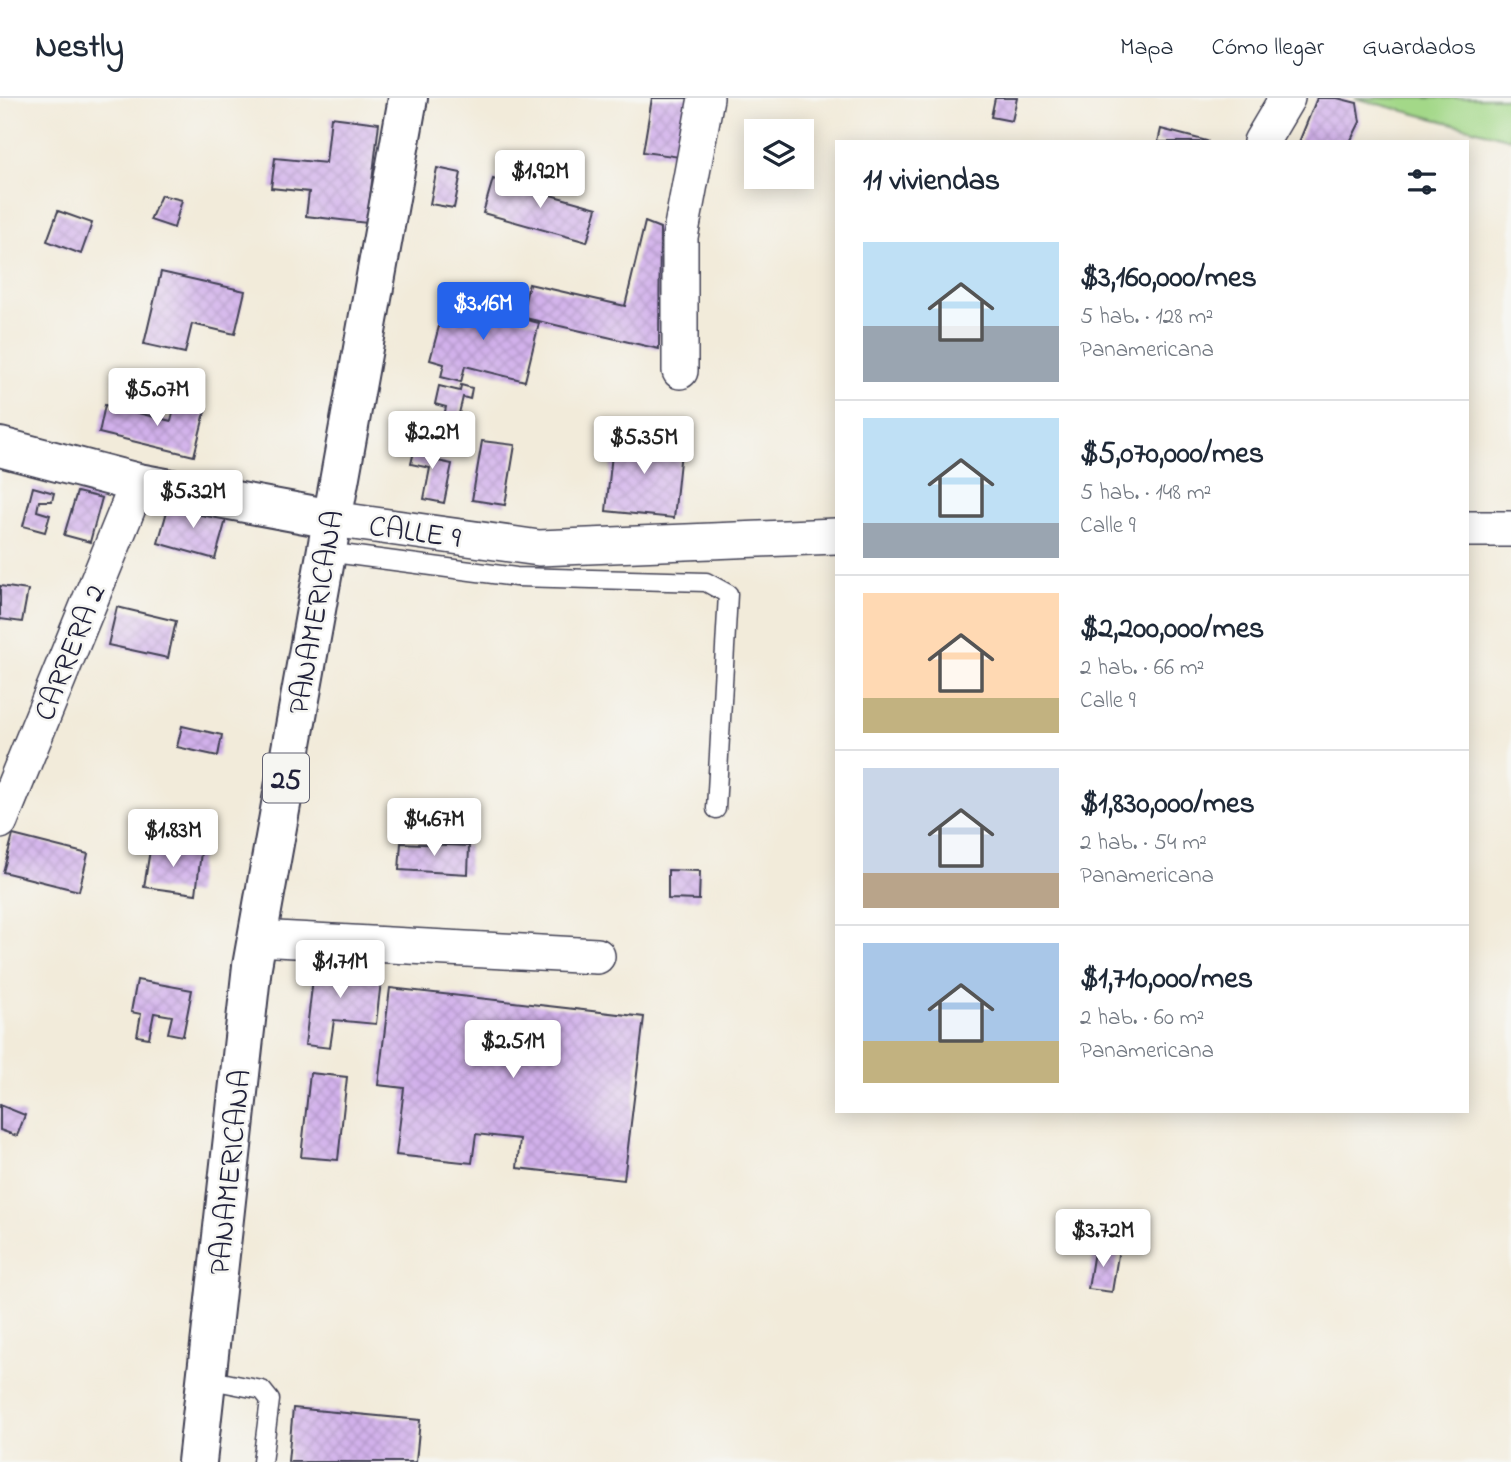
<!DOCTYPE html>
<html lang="es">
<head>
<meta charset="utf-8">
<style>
	:root { --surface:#fff; --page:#f2f2f3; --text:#1f2937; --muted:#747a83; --line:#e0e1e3; --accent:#2563eb }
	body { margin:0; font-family:"Indie Flower",sans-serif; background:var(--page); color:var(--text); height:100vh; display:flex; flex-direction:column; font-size:26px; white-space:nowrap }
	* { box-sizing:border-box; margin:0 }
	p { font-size:23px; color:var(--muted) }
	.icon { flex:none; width:38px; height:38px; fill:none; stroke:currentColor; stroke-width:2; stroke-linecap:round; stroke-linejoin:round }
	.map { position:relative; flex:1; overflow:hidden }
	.drawer { position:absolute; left:835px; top:42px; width:634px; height:973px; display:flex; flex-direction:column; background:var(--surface); border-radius:0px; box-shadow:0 4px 18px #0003 }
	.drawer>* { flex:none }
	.fabs { position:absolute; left:744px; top:21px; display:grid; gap:14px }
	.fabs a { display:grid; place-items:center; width:70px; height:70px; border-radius:0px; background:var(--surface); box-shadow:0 4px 18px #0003; font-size:35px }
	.price { position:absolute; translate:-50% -60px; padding:0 16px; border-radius:7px; background:#fff; color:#222; font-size:23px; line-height:46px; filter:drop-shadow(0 2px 4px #0008) }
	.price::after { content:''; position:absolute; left:50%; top:42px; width:21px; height:16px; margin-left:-10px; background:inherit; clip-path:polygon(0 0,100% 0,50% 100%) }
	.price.selected { background:var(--accent); color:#fff }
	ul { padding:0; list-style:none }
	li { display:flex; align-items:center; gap:21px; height:175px; padding:0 28px }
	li+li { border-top:2px solid var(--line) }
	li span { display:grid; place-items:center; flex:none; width:196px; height:140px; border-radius:0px; color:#555 }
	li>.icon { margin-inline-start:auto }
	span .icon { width:84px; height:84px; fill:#fffc; stroke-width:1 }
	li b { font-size:30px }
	h2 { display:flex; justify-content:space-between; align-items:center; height:84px; padding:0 28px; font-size:30px }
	header { display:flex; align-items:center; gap:42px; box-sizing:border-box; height:98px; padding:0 35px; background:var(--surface); border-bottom:2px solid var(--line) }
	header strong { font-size:33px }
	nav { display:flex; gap:38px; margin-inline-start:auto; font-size:24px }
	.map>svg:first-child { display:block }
	.pitch { fill:#a3d888; stroke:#627d62; stroke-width:2 }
	.building { fill:url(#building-cross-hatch) }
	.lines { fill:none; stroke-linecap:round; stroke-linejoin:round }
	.lane-casing { stroke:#414053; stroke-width:21 }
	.street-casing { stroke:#414053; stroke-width:38 }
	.secondary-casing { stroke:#414053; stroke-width:42 }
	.primary-casing { stroke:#414053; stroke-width:42 }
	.lane { stroke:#fff; stroke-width:18 }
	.street { stroke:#fff; stroke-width:35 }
	.secondary { stroke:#fff; stroke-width:38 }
	.primary { stroke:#fff; stroke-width:38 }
	.labels { text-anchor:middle; stroke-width:5; stroke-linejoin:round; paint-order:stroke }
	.shield { fill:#f6f6f2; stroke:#626272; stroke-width:2 }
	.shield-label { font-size:28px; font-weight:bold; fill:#22223b }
	.street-label { font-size:30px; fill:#22223b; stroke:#f6f6f2 }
</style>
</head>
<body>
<header>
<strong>Nestly</strong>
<nav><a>Mapa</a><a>Cómo llegar</a><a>Guardados</a></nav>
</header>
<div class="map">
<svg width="1511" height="1364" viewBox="0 0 1511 1364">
	<defs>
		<pattern id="building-cross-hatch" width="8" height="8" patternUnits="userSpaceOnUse" patternTransform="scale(1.75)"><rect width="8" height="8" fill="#d2b1eb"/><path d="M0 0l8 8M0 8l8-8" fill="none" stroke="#b498ca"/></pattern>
	</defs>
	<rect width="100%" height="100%" fill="#f6f6f2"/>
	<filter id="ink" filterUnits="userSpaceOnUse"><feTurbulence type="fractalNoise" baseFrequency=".0143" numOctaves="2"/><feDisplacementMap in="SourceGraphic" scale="14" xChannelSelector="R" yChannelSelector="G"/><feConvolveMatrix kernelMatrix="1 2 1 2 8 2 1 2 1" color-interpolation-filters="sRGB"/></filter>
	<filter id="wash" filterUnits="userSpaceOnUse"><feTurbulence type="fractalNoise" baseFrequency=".00686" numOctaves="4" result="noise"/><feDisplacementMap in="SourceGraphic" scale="28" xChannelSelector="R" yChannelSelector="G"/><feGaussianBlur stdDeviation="1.57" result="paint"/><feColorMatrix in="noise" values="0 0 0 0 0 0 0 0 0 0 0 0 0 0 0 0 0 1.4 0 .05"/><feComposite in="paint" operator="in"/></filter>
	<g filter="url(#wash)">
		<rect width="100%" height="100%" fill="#f2ebda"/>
		<!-- pitch -->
		<path class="pitch" d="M 1355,0 L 1511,0 L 1511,41 Z"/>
		<g id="blocks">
			<!-- building -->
			<g class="building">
				<path d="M 652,0 L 697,0 L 687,60 L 643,54 Z"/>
				<path d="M 995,0 L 1017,0 L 1012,23 L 991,19 Z"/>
				<path d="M 1317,0 L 1337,0 L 1357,5 L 1360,24 L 1350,44 L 1299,44 Z"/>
				<path d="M 331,19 L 379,25 L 367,125 L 306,118 L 309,94 L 271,90 L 275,60 L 326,65 Z"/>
				<path d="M 1161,31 L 1207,43 L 1206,44 L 1158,44 Z"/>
				<path d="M 437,70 L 461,75 L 454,110 L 430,106 Z"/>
				<path d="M 493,81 L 597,110 L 587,144 L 483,115 Z"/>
				<path d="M 161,97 L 182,102 L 174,130 L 150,122 Z"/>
				<path d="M 58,113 L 92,125 L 81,156 L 47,143 Z"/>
				<path d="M 645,124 L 660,130 L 659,251 L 521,219 L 529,186 L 625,208 Z"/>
				<path d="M 161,174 L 245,193 L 235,236 L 192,226 L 185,255 L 144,246 Z"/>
				<path d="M 446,202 L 539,225 L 525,283 L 465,268 L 461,284 L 441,279 L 444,266 L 430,262 Z"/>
				<path d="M 461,287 L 472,290 L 470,301 L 463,299 L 455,332 L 442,328 L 446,309 L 435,306 L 439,288 L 460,293 Z"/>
				<path d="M 176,303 L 206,310 L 194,358 L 99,335 L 105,307 L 171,323 Z"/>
				<path d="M 614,337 L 682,344 L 674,420 L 606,413 Z"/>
				<path d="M 417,341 L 432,341 L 433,362 L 452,366 L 444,405 L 424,401 L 430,370 L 411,366 Z"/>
				<path d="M 482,343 L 515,347 L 505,407 L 472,402 Z"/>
				<path d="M 33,389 L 54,395 L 52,403 L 39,403 L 37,413 L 50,417 L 45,434 L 23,428 Z"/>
				<path d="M 77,394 L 102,400 L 90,444 L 64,437 Z"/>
				<path d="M 170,403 L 227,418 L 215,461 L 158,445 Z"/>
				<path d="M 0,488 L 28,492 L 22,524 L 0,521 Z"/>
				<path d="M 117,509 L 176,523 L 168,560 L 108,547 Z"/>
				<path d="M 182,628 L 222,637 L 218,658 L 177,649 Z"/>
				<path d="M 13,737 L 88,756 L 79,793 L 3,774 Z"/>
				<path d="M 401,745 L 469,748 L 468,776 L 399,772 Z"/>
				<path d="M 151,746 L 201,754 L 196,796 L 144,789 Z"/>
				<path d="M 668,772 L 700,773 L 699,802 L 668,801 Z"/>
				<path d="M 315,864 L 370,870 L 369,882 L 381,883 L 376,926 L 334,922 L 330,950 L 305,947 Z"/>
				<path d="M 137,882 L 192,892 L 183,938 L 168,935 L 172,918 L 154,915 L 149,940 L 137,938 L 141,916 L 131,914 Z"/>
				<path d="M 390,890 L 644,919 L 624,1082 L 517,1070 L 520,1041 L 476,1036 L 472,1065 L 396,1057 L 404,990 L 378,987 Z"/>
				<path d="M 310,975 L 347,979 L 338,1062 L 301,1059 Z"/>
				<path d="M 0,1007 L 25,1017 L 17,1038 L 0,1032 Z"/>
				<path d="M 1095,1147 L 1119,1151 L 1112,1194 L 1088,1191 Z"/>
				<path d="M 293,1310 L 420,1322 L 416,1364 L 288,1364 Z"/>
			</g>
		</g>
	</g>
	<g filter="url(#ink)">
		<use href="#blocks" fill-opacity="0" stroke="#414053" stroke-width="2"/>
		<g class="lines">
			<!-- lane casing -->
			<g class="lane-casing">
				<g id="lane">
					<path d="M 326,454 L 516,479 L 706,484 L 728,496 L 716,711"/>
					<path d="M 206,1281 L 262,1292 L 270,1302 L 262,1364"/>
				</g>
			</g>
			<!-- street casing -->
			<g class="street-casing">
				<g id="street">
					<path d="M 1261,44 L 1287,0"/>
					<path d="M 680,273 L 680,139 L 706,0"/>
					<path d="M 332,421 L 539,450 L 836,438"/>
					<path d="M 1466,431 L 1511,431"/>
					<path d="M 0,723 L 138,385"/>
					<path d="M 257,840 L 597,858"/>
				</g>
			</g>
			<!-- secondary casing -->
			<g class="secondary-casing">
				<path id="secondary" d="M 0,349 L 138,385 L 332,421"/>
			</g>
			<!-- primary casing -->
			<g class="primary-casing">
				<path id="primary" d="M 197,1364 L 252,868 L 408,0"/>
			</g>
			<!-- lane -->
			<use href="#lane" class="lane"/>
			<!-- street -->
			<use href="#street" class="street"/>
			<!-- secondary -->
			<use href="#secondary" class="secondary"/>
			<!-- primary -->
			<use href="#primary" class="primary"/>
		</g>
	</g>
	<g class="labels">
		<!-- shield labels -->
		<rect class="shield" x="263" y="655.5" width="46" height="49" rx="5"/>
		<g class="shield-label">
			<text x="286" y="690">25</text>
		</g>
		<!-- street labels -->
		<g class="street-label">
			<text transform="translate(415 433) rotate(8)" y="10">CALLE 9</text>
			<text transform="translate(315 514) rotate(-80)" y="10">PANAMERICANA</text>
			<text transform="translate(69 554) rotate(-68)" y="10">CARRERA 2</text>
			<text transform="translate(229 1074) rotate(-84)" y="10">PANAMERICANA</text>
		</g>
	</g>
</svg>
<div class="fabs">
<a><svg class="icon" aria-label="layers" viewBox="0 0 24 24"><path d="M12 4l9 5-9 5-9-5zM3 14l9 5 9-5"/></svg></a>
</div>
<b class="price" style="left:540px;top:112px">$1.92M</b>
<b class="price selected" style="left:483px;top:244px">$3.16M</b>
<b class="price" style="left:157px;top:330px">$5.07M</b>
<b class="price" style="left:432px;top:373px">$2.2M</b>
<b class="price" style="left:644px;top:378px">$5.35M</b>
<b class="price" style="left:193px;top:432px">$5.32M</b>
<b class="price" style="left:434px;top:760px">$4.67M</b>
<b class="price" style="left:173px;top:771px">$1.83M</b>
<b class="price" style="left:340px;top:902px">$1.71M</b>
<b class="price" style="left:513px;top:982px">$2.51M</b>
<b class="price" style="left:1103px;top:1171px">$3.72M</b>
<section class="drawer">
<h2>11 viviendas<svg class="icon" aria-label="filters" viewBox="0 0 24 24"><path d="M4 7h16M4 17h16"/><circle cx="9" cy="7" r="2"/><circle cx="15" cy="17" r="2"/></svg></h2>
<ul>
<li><span style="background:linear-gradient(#bfe0f5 60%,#9aa5b1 0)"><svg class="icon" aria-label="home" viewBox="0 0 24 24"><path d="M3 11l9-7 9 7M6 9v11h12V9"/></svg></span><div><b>$3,160,000/mes</b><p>5 hab. · 128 m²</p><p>Panamericana</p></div></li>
<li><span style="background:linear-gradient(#bfe0f5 75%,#9aa5b1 0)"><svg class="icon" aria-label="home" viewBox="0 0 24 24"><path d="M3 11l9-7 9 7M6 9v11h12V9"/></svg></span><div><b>$5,070,000/mes</b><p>5 hab. · 148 m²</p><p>Calle 9</p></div></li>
<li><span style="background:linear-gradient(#ffd9b3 75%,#c2b280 0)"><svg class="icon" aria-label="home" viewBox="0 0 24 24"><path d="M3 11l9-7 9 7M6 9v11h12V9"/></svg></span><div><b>$2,200,000/mes</b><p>2 hab. · 66 m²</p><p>Calle 9</p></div></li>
<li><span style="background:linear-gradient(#c9d6e8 75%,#b9a48a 0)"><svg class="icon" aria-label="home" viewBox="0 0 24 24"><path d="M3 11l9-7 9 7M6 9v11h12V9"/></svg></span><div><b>$1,830,000/mes</b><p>2 hab. · 54 m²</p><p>Panamericana</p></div></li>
<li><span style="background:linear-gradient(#a9c7e8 70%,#c2b280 0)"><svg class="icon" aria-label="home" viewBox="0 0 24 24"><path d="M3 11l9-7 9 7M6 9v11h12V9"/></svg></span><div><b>$1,710,000/mes</b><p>2 hab. · 60 m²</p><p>Panamericana</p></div></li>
</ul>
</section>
</div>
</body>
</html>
